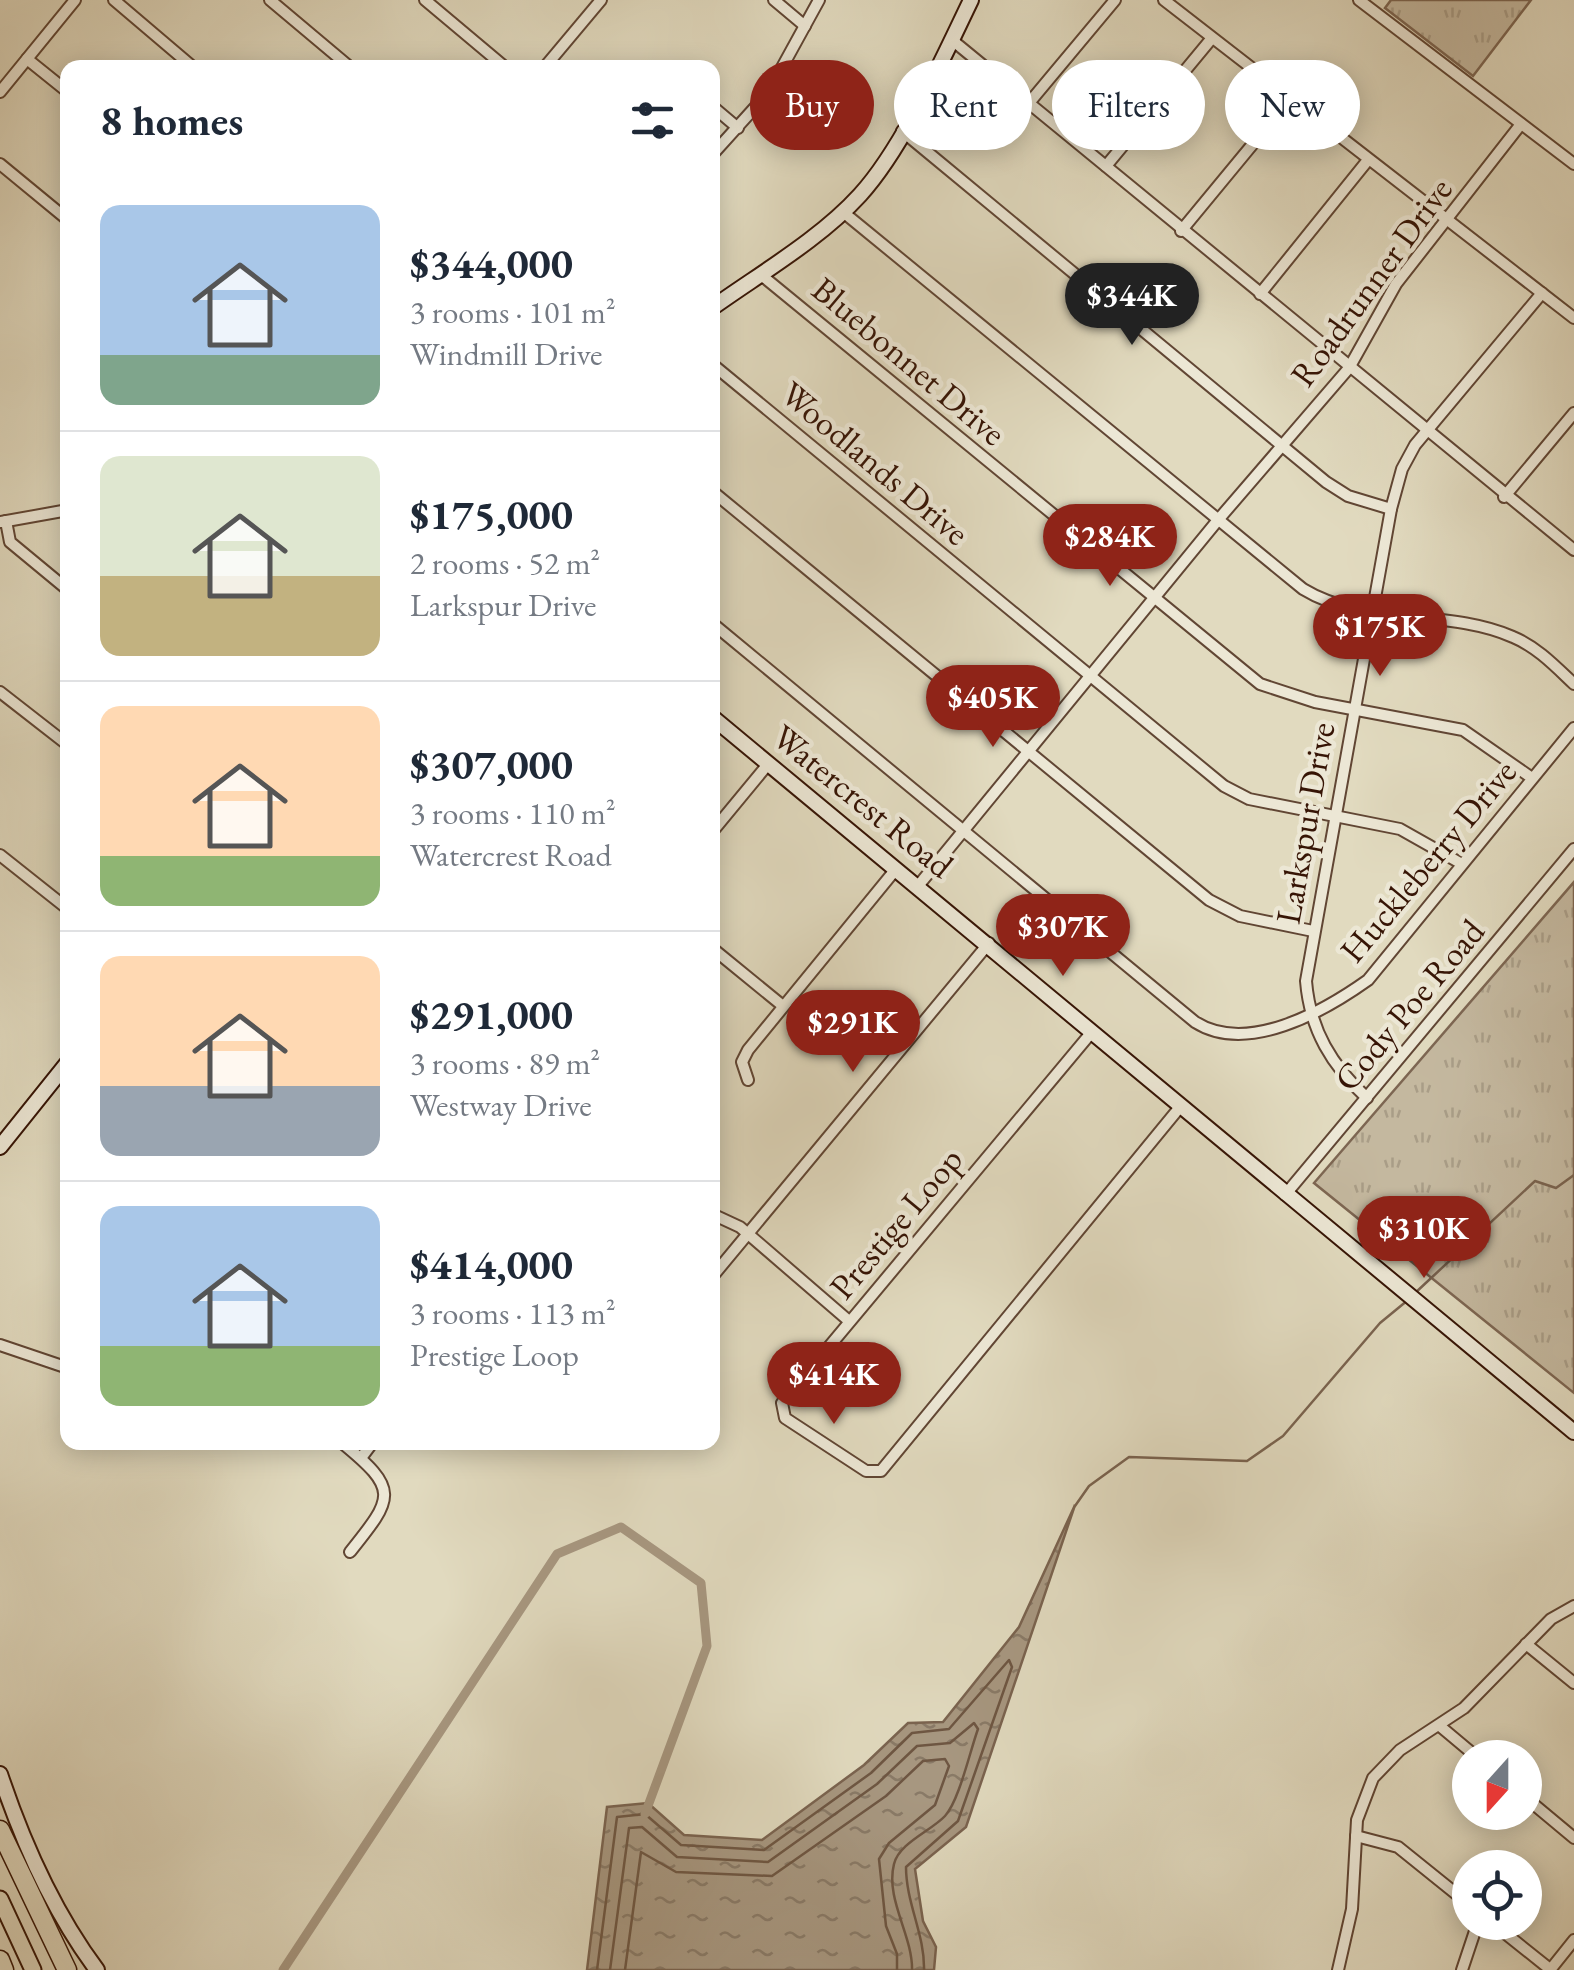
<!DOCTYPE html>
<html lang="en">
<head>
<meta charset="utf-8">
<style>
	:root { --surface:#fff; --page:#f6f6f7; --text:#1f2937; --muted:#747a83; --line:#e0e1e3; --accent:#8f2418 }
	body { margin:0; font-family:"EB Garamond",serif; background:var(--page); color:var(--text); height:100vh; display:flex; flex-direction:column; font-size:38px; white-space:nowrap }
	* { box-sizing:border-box; margin:0 }
	p { font-size:32px; color:var(--muted) }
	.icon { flex:none; width:55px; height:55px; fill:none; stroke:currentColor; stroke-width:2; stroke-linecap:round; stroke-linejoin:round }
	.map { position:relative; flex:1; overflow:hidden }
	.side { position:absolute; left:60px; top:60px; width:660px; height:1390px; display:flex; flex-direction:column; background:var(--surface); border-radius:20px; box-shadow:0 5px 25px #0003 }
	.side>* { flex:none }
	.hud { position:absolute; left:750px; top:60px; width:672px; height:90px; display:flex; gap:20px }
	.needle { width:65px; rotate:201deg }
	.fabs { position:absolute; left:1452px; top:1740px; display:grid; gap:20px }
	.fabs a { display:grid; place-items:center; width:90px; height:90px; border-radius:50%; background:var(--surface); box-shadow:0 5px 25px #0003; font-size:50px }
	.price { position:absolute; translate:-50% -85px; padding:0 22px; border-radius:35px; background:var(--accent); color:#fff; font-size:32px; line-height:65px; filter:drop-shadow(0 2px 5px #0008) }
	.price::after { content:''; position:absolute; left:50%; top:60px; width:30px; height:22px; margin-left:-15px; background:inherit; clip-path:polygon(0 0,100% 0,50% 100%) }
	.price.active { background:#222; color:#fff }
	ul { padding:0; list-style:none }
	li { display:flex; align-items:center; gap:30px; height:250px; padding:0 40px }
	li+li { border-top:2px solid var(--line) }
	li span { display:grid; place-items:center; flex:none; width:280px; height:200px; border-radius:20px; color:#555 }
	li>.icon { margin-inline-start:auto }
	span .icon { width:120px; height:120px; fill:#fffc; stroke-width:1 }
	li b { font-size:42px }
	h2 { display:flex; justify-content:space-between; align-items:center; height:120px; padding:0 40px; font-size:42px }
	.chip { padding:0 35px; border-radius:45px; background:var(--surface); box-shadow:0 5px 25px #0003; font-size:35px; line-height:90px }
	.chip.active { background:var(--accent); color:#fff }
	.map>svg:first-child { display:block }
	.grass { fill:url(#grass-tufts); stroke:#7d6652; stroke-width:2.5 }
	.water { fill:url(#water-ripples); stroke:#7a634f; stroke-width:2.5 }
	.lines { fill:none; stroke-linecap:round; stroke-linejoin:round }
	.shore { stroke:#6e5642; stroke-width:2.5 }
	.stream { stroke:#7a634f; stroke-width:2.5 }
	.canal { stroke:#a79780; stroke-width:9 }
	.street-casing { stroke:#614634; stroke-width:14 }
	.secondary-casing { stroke:#361405; stroke-width:18 }
	.primary-casing { stroke:#361405; stroke-width:19 }
	.highway-casing { stroke:#361405; stroke-width:21 }
	.street { stroke:#ece7d5; stroke-width:10 }
	.secondary { stroke:#ece7d5; stroke-width:14 }
	.primary { stroke:#e1dabf; stroke-width:15 }
	.highway { stroke:#e1dabf; stroke-width:18 }
	.labels { text-anchor:middle; stroke-width:9; stroke-linejoin:round; paint-order:stroke }
	.street-label { font-size:35px; fill:#361405; stroke:#ece7d5 }
</style>
</head>
<body>
<div class="map">
<svg width="1574" height="1970" viewBox="0 0 1574 1970">
	<defs>
		<pattern id="grass-tufts" width="24" height="20" patternUnits="userSpaceOnUse" patternTransform="scale(2.5)"><rect width="24" height="20" fill="#c4b89f"/><path d="M3 7l-1-3M5 7V3M7 7l1-3M15 17l-1-3M17 17v-4M19 17l1-3" fill="none" stroke="#a99d87"/></pattern>
		<pattern id="water-ripples" width="26" height="14" patternUnits="userSpaceOnUse" patternTransform="scale(2.5)"><rect width="26" height="14" fill="#a79780"/><path d="M2 4q2-2 4 0t4 0M15 11q2-2 4 0t4 0" fill="none" stroke="#897a67"/></pattern>
	</defs>
	<rect width="100%" height="100%" fill="#e1dabf"/>
	<filter id="stains"><feTurbulence type="fractalNoise" baseFrequency=".002" numOctaves="4"/><feColorMatrix values="0 0 0 0 .2 0 0 0 0 .09 0 0 0 0 .02 0 0 0 .5 -.17"/></filter>
	<radialGradient id="worn" r=".72"><stop offset=".6" stop-color="#630" stop-opacity="0"/><stop offset="1" stop-color="#630" stop-opacity=".3"/></radialGradient>
	<!-- grass -->
	<g class="grass">
		<path d="M 1391,0 L 1531,0 L 1473,76 L 1385,8 Z"/>
		<path d="M 1574,882 L 1574,1393 L 1314,1183 Z"/>
	</g>
	<!-- water -->
	<path class="water" d="M 1075,1505 L 966,1827 L 915,1869 L 923,1921 L 936,1947 L 934,1970 L 587,1970 L 607,1807 L 648,1803 L 684,1835 L 762,1840 L 864,1765 L 908,1723 L 943,1722 L 1019,1627 Z"/>
	<g class="lines">
		<!-- shore -->
		<g class="shore">
			<path d="M 597,1970 L 617,1817 L 645,1814 L 681,1845 L 764,1850 L 871,1773 L 912,1733 L 949,1729 L 1009,1660 L 1012,1667 L 958,1821 L 906,1867 C 906,1903 925,1935 924,1970"/>
			<path d="M 610,1970 L 629,1828 L 642,1827 L 677,1857 L 768,1862 L 877,1784 L 917,1746 L 950,1743 L 974,1723 L 978,1729 C 970,1751 959,1801 945,1816 C 931,1831 899,1843 894,1864 C 885,1899 913,1936 912,1970"/>
			<path d="M 625,1970 L 641,1852 L 676,1872 L 772,1876 L 886,1796 L 923,1761 L 945,1759 L 949,1766 L 935,1805 L 889,1843 L 879,1859 L 886,1926 L 897,1954 L 897,1970"/>
		</g>
		<!-- stream -->
		<g class="stream">
			<path d="M 1414,1294 L 1535,1181 L 1556,1188 L 1574,1175"/>
			<path d="M 1075,1506 L 1089,1486 L 1129,1457 L 1247,1461 L 1283,1436 L 1380,1323 L 1408,1300"/>
		</g>
		<!-- canal -->
		<path class="canal" d="M 283,1970 L 557,1554 L 621,1527 L 701,1583 L 707,1646 L 645,1814"/>
		<!-- street casing -->
		<g class="street-casing">
			<g id="street">
				<path d="M 114,0 L 194,68"/>
				<path d="M 270,0 L 351,68"/>
				<path d="M 425,0 L 506,68"/>
				<path d="M 774,0 L 805,26"/>
				<path d="M 1164,0 L 1574,318"/>
				<path d="M 1359,0 L 1574,164"/>
				<path d="M 952,40 L 1574,550"/>
				<path d="M 27,59 L 68,92"/>
				<path d="M 544,68 L 601,0"/>
				<path d="M 0,92 L 75,0"/>
				<path d="M 1029,103 L 1115,0"/>
				<path d="M 712,106 L 738,128"/>
				<path d="M 902,131 L 1326,482 L 1348,496 L 1391,509"/>
				<path d="M 712,155 L 768,93 L 819,0"/>
				<path d="M 0,164 L 68,220"/>
				<path d="M 1106,166 L 1212,38"/>
				<path d="M 843,212 L 1303,589 C 1365,627 1448,608 1513,637 C 1537,647 1555,666 1574,684"/>
				<path d="M 1181,231 L 1290,99"/>
				<path d="M 760,274 L 1260,684 L 1315,702 L 1463,730 L 1532,778"/>
				<path d="M 67,285 L 68,285"/>
				<path d="M 1260,294 L 1368,160"/>
				<path d="M 712,364 L 1224,786 L 1249,799 L 1400,829 L 1462,864"/>
				<path d="M 712,491 L 1209,900 L 1240,916 L 1313,931"/>
				<path d="M 1504,497 L 1574,413"/>
				<path d="M 6,521 L 10,542 L 68,590"/>
				<path d="M 1,522 L 68,510"/>
				<path d="M 712,623 L 1195,1022 C 1247,1055 1323,1012 1368,980 L 1574,728"/>
				<path d="M 0,692 L 68,745"/>
				<path d="M 712,832 L 769,763"/>
				<path d="M 0,855 L 68,909"/>
				<path d="M 918,886 L 1218,520 L 1349,368 L 1396,284 L 1521,124"/>
				<path d="M 712,948 L 783,1006"/>
				<path d="M 1091,1033 L 782,1403 L 785,1418 L 866,1471 L 881,1471 L 1180,1107"/>
				<path d="M 748,1080 L 742,1062 L 748,1050 L 896,869"/>
				<path d="M 1367,1098 C 1332,1066 1310,1030 1306,981 L 1391,509 L 1402,469 L 1415,445 L 1542,293"/>
				<path d="M 1285,1195 L 1574,849"/>
				<path d="M 712,1214 L 740,1227 L 849,1321"/>
				<path d="M 712,1277 L 989,943"/>
				<path d="M 0,1345 L 68,1368"/>
				<path d="M 341,1442 C 400,1490 394,1497 350,1552"/>
				<path d="M 361,1458 L 373,1442"/>
				<path d="M 1526,1644 L 1574,1683"/>
				<path d="M 1441,1727 L 1478,1758"/>
				<path d="M 1525,1797 L 1574,1838"/>
				<path d="M 1356,1836 L 1398,1847 L 1470,1905"/>
				<path d="M 1491,1922 L 1551,1970"/>
				<path d="M 1338,1970 L 1352,1909 L 1357,1820 L 1373,1778 L 1400,1750 L 1464,1708 L 1551,1619 L 1574,1606"/>
				<path d="M 1462,1970 L 1478,1922"/>
				<path d="M 1550,1970 L 1574,1940"/>
			</g>
		</g>
		<!-- secondary casing -->
		<g class="secondary-casing">
			<g id="secondary">
				<path d="M 712,308 C 761,273 820,239 860,195 C 903,148 943,58 971,0"/>
				<path d="M 712,717 L 1574,1432"/>
				<path d="M 0,1147 L 68,1062"/>
				<path d="M 0,1774 C 23,1843 53,1911 97,1970"/>
			</g>
		</g>
		<!-- primary casing -->
		<g class="primary-casing">
			<path id="primary" d="M 0,1899 L 33,1970"/>
		</g>
		<!-- highway casing -->
		<g class="highway-casing">
			<g id="highway">
				<path d="M 0,1830 L 67,1970"/>
				<path d="M 0,1960 L 4,1970"/>
			</g>
		</g>
		<!-- street -->
		<use href="#street" class="street"/>
		<!-- secondary -->
		<use href="#secondary" class="secondary"/>
		<!-- primary -->
		<use href="#primary" class="primary"/>
		<!-- highway -->
		<use href="#highway" class="highway"/>
	</g>
	<g class="labels">
		<!-- street labels -->
		<g class="street-label">
			<text transform="translate(1371 282) rotate(-54)" y="12">Roadrunner Drive</text>
			<text transform="translate(909 361) rotate(40)" y="12">Bluebonnet Drive</text>
			<text transform="translate(875 463) rotate(40)" y="12">Woodlands Drive</text>
			<text transform="translate(863 801) rotate(39)" y="12">Watercrest Road</text>
			<text transform="translate(1305 823) rotate(-80)" y="12">Larkspur Drive</text>
			<text transform="translate(1428 861) rotate(-50)" y="12">Huckleberry Drive</text>
			<text transform="translate(1409 1005) rotate(-50)" y="12">Cody Poe Road</text>
			<text transform="translate(896 1223) rotate(-50)" y="12">Prestige Loop</text>
		</g>
	</g>
	<rect width="100%" height="100%" filter="url(#stains)"/>
	<rect width="100%" height="100%" fill="url(#worn)"/>
</svg>
<div class="fabs">
<a><svg class="needle" viewBox="-14 -14 28 28"><path d="M0-13l5 13h-10z" fill="#e53935"/><path d="M0 13l5-13h-10z" fill="#747a83"/></svg></a>
<a><svg class="icon" aria-label="locate" viewBox="0 0 24 24"><circle cx="12" cy="12" r="6"/><path d="M12 2v4M12 18v4M2 12h4M18 12h4"/></svg></a>
</div>
<b class="price active" style="left:1132px;top:348px">$344K</b>
<b class="price" style="left:1110px;top:589px">$284K</b>
<b class="price" style="left:1380px;top:679px">$175K</b>
<b class="price" style="left:993px;top:750px">$405K</b>
<b class="price" style="left:1063px;top:979px">$307K</b>
<b class="price" style="left:853px;top:1075px">$291K</b>
<b class="price" style="left:1424px;top:1281px">$310K</b>
<b class="price" style="left:834px;top:1427px">$414K</b>
<div class="hud">
<a class="chip active">Buy</a>
<a class="chip">Rent</a>
<a class="chip">Filters</a>
<a class="chip">New</a>
</div>
<section class="side">
<h2>8 homes<svg class="icon" aria-label="filters" viewBox="0 0 24 24"><path d="M4 7h16M4 17h16"/><circle cx="9" cy="7" r="2"/><circle cx="15" cy="17" r="2"/></svg></h2>
<ul>
<li><span style="background:linear-gradient(#a9c7e8 75%,#7fa58c 0)"><svg class="icon" aria-label="home" viewBox="0 0 24 24"><path d="M3 11l9-7 9 7M6 9v11h12V9"/></svg></span><div><b>$344,000</b><p>3 rooms · 101 m²</p><p>Windmill Drive</p></div></li>
<li><span style="background:linear-gradient(#dfe7d0 60%,#c2b280 0)"><svg class="icon" aria-label="home" viewBox="0 0 24 24"><path d="M3 11l9-7 9 7M6 9v11h12V9"/></svg></span><div><b>$175,000</b><p>2 rooms · 52 m²</p><p>Larkspur Drive</p></div></li>
<li><span style="background:linear-gradient(#ffd9b3 75%,#8fb573 0)"><svg class="icon" aria-label="home" viewBox="0 0 24 24"><path d="M3 11l9-7 9 7M6 9v11h12V9"/></svg></span><div><b>$307,000</b><p>3 rooms · 110 m²</p><p>Watercrest Road</p></div></li>
<li><span style="background:linear-gradient(#ffd9b3 65%,#9aa5b1 0)"><svg class="icon" aria-label="home" viewBox="0 0 24 24"><path d="M3 11l9-7 9 7M6 9v11h12V9"/></svg></span><div><b>$291,000</b><p>3 rooms · 89 m²</p><p>Westway Drive</p></div></li>
<li><span style="background:linear-gradient(#a9c7e8 70%,#8fb573 0)"><svg class="icon" aria-label="home" viewBox="0 0 24 24"><path d="M3 11l9-7 9 7M6 9v11h12V9"/></svg></span><div><b>$414,000</b><p>3 rooms · 113 m²</p><p>Prestige Loop</p></div></li>
</ul>
</section>
</div>
</body>
</html>
